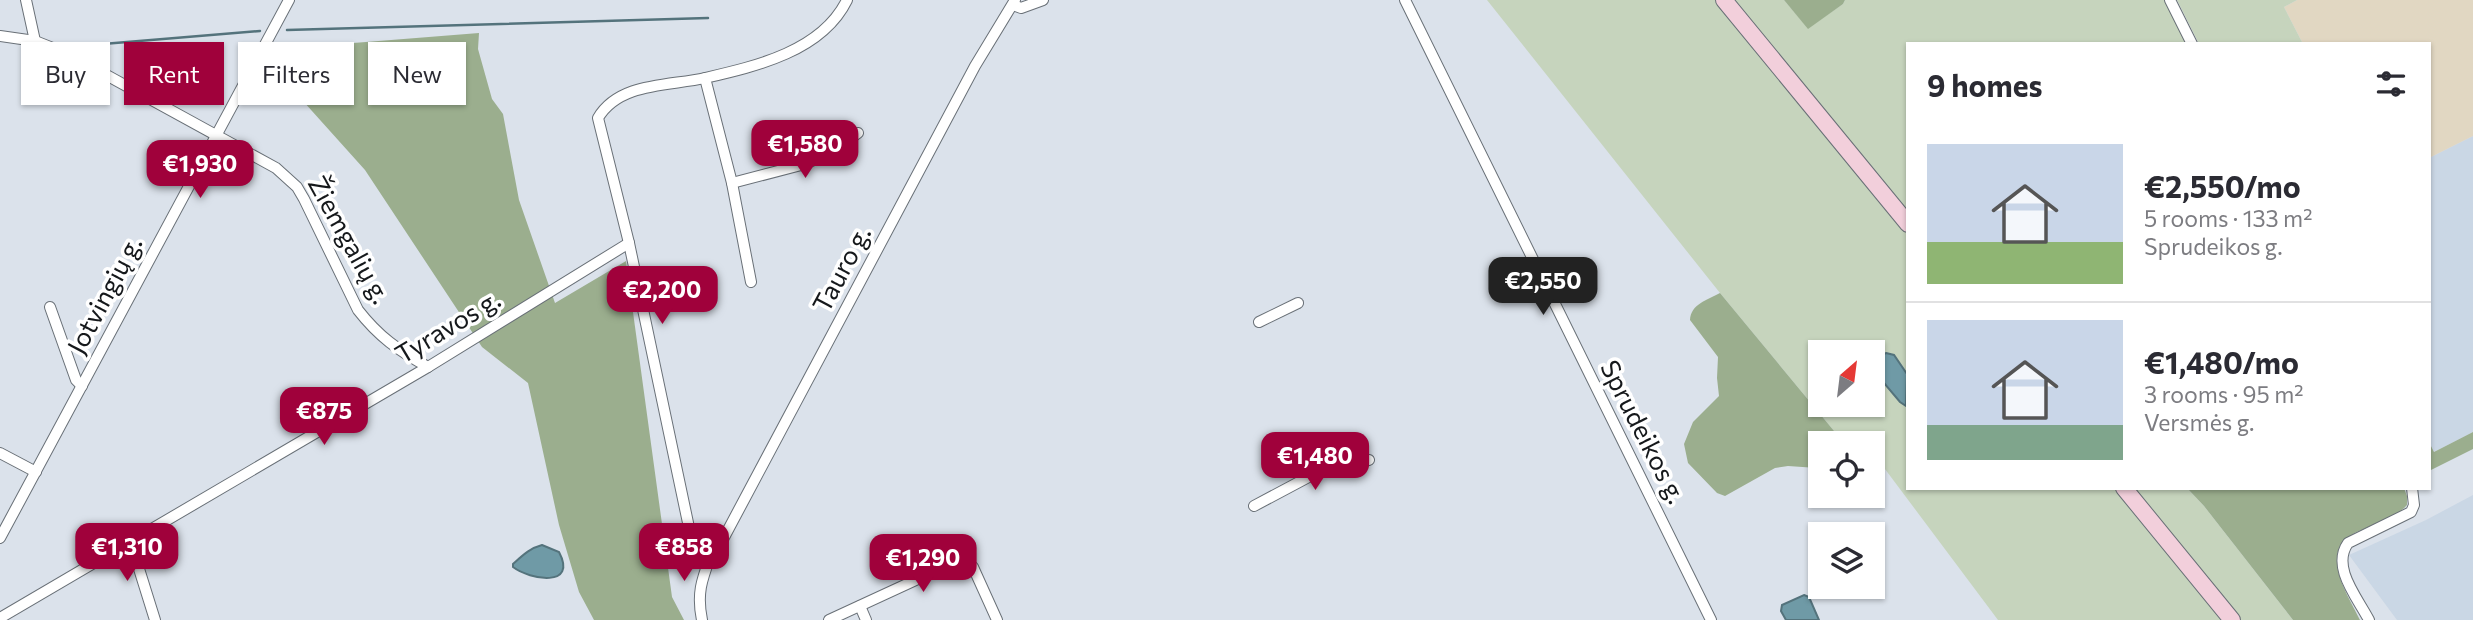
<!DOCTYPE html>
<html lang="en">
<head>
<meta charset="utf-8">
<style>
	:root { --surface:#fff; --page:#f7f7f7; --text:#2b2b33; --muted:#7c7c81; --line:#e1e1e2; --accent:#a0013b }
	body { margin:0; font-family:Commissioner,sans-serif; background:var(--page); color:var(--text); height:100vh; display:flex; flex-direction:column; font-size:26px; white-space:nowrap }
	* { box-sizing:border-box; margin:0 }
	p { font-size:23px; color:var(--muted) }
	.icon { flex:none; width:38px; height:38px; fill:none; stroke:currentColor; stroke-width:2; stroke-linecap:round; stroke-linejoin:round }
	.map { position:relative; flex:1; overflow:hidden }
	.details { position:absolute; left:1906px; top:42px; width:525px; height:448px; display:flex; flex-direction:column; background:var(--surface); border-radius:0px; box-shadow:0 2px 5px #0004 }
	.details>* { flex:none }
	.guide { position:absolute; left:21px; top:42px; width:665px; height:63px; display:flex; gap:14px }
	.needle { width:46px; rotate:28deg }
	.controls { position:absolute; left:1808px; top:340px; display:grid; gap:14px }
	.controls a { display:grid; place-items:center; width:77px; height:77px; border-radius:0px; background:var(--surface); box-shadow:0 2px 5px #0004; font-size:35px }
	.price { position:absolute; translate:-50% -60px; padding:0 16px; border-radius:14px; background:var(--accent); color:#fff; font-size:23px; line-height:46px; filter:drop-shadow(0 2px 4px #0008) }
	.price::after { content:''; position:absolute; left:50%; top:42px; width:21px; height:16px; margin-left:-10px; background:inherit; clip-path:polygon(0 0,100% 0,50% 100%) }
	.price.on { background:#222; color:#fff }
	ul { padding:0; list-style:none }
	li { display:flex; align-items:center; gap:21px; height:175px; padding:0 21px }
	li+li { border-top:2px solid var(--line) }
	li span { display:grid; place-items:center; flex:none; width:196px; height:140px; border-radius:0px; color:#555 }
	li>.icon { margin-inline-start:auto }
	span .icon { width:84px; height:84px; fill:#fffc; stroke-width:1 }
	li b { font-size:30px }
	h2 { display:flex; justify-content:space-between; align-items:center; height:84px; padding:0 21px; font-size:30px }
	.pill { padding:0 24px; border-radius:0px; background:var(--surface); box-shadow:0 2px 5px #0004; font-size:24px; line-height:63px }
	.pill.on { background:var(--accent); color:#fff }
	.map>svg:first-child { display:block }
	.built { fill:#cad7e5 }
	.industrial { fill:#e1d7c2 }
	.green { fill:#c6d4bd; fill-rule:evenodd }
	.forest { fill:#9bae8e }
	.water { fill:#6f9aa6; stroke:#54737c; stroke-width:2 }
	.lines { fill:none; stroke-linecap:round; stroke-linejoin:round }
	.stream { stroke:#54737c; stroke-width:2.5 }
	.street-casing { stroke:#697077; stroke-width:12 }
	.secondary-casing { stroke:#697077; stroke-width:18 }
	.street { stroke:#fff; stroke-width:10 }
	.secondary { stroke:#f2cfdb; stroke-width:16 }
	.labels { text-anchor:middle; stroke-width:7; stroke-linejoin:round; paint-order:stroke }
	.street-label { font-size:26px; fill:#15181b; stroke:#fff }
</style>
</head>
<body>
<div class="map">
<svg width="2473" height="620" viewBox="0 0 2473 620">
	<rect width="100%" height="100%" fill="#dbe2eb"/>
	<!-- built -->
	<g class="built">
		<path d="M 2473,136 L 2473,432 L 2434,452 L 2429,442 L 2429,158 Z"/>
		<path d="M 2473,495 L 2473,620 L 2397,620 L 2349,555 L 2426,520 Z"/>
	</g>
	<!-- industrial -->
	<path class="industrial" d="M 2297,0 L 2473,0 L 2473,136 L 2429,158 L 2429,44 L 2303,44 L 2284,7 Z"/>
	<!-- green -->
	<g class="green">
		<path d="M 1487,0 L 1716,0 L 1907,233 L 1908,488 L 2117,488 L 2225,620 L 1998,620 L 1873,453 L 1872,443 L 1844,443 L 1720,293 ZM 1820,352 L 1872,352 L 1872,404 L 1820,404 Z"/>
		<path d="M 1731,0 L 1784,0 L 1808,28 L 1843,4 L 1845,0 L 2165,0 L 2187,44 L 1908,44 L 1907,215 Z"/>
		<path d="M 2177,0 L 2297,0 L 2284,7 L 2303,44 L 2199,44 Z"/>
		<path d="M 2131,488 L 2187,488 L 2204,506 L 2293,620 L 2239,620 Z"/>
	</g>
	<!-- forest -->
	<g class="forest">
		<path d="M 1784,0 L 1845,0 L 1843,4 L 1808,29 Z"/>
		<path d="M 479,33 L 478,49 L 492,99 L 503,114 L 519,200 L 555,303 L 626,261 L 672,597 L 684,620 L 594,620 L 579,592 L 559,525 L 528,383 L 482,347 L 365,170 L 303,101 L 277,65 L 279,51 L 303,47 Z"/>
		<path d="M 1720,293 L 1844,443 L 1820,443 L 1820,467 L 1817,468 L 1788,466 L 1775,468 L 1725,496 L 1717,493 L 1688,463 L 1684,444 L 1693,422 L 1719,396 L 1717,378 L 1718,357 L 1690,320 C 1691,304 1707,300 1720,293 Z"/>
		<path d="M 2473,432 L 2473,449 L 2429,471 L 2429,442 L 2434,452 Z"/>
		<path d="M 2187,488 L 2404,488 L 2407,496 L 2407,505 C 2398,515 2387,519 2375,524 C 2367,528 2357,531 2350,536 C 2320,555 2349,597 2360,620 L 2293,620 L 2204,506 Z"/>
	</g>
	<!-- water -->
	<g class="water">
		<path d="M 1886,353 L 1894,355 L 1907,374 L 1906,406 L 1900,402 L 1873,370 L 1873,362 Z"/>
		<path d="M 542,545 L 559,552 C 578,588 530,580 513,567 L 513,564 C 522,556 530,548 542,545 Z"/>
		<path d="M 1804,595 L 1809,597 L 1819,620 L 1786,620 L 1781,611 L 1782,605 Z"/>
	</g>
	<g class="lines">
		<!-- stream -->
		<g class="stream">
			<path d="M 287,30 L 708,18"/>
			<path d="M 91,45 L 260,31"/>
		</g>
		<!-- street casing -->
		<g class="street-casing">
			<g id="street">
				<path d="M 26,0 L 35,41"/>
				<path d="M 847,0 C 822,51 757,66 705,78 C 670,86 619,82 598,118 L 629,243 L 691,537 C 698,548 708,552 720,545 L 975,66 L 1015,0"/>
				<path d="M 1405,0 L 1711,620"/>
				<path d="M 2170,0 L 2192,44"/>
				<path d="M 1013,5 L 1021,8 L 1043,0"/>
				<path d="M 0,36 L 35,41 L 68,54 L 276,168 L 297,187 L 304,199 L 358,310 C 379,337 398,350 428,367"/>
				<path d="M 705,78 L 732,183 L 751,282"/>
				<path d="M 732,183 L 805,164 L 833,151 L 858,133"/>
				<path d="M 50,307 L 76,380 L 82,386"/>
				<path d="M 1259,322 L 1298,303"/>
				<path d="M 0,453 L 36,472"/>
				<path d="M 1254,506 L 1316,473 L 1369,460"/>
				<path d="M 0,538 L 289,0"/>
				<path d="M 135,540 L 135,556 L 155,620"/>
				<path d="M 860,606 L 866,620"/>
				<path d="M 0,618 L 428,367 L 629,243"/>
				<path d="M 702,620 C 696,591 703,577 713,549"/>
				<path d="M 829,620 L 959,560 L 966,561 L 973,567 L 997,620"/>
				<path d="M 2369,620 C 2357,597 2331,567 2348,543 L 2411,512 L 2414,505 L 2412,488"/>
			</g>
		</g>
		<!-- secondary casing -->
		<g class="secondary-casing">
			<g id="secondary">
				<path d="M 1724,0 L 1908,224"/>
				<path d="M 2124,488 L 2232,620"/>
			</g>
		</g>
		<!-- street -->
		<use href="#street" class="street"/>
		<!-- secondary -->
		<use href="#secondary" class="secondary"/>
	</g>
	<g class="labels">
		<!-- street labels -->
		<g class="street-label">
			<text transform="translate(349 240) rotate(61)" y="9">Žiemgalių g.</text>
			<text transform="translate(842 269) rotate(-62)" y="9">Tauro g.</text>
			<text transform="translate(105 295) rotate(-62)" y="9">Jotvingių g.</text>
			<text transform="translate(448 327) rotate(-31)" y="9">Tyravos g.</text>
			<text transform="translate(1643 432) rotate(63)" y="9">Sprudeikos g.</text>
		</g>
	</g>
</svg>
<div class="controls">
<a><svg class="needle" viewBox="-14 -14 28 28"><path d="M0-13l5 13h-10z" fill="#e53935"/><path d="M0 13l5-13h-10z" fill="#7c7c81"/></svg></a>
<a><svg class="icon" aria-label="locate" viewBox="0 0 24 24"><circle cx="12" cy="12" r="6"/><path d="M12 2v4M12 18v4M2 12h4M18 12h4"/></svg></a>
<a><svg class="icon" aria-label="layers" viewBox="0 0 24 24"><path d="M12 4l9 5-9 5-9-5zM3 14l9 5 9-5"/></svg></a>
</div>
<b class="price" style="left:805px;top:180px">€1,580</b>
<b class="price" style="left:200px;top:200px">€1,930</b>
<b class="price on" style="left:1543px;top:317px">€2,550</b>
<b class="price" style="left:662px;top:326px">€2,200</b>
<b class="price" style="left:324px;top:447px">€875</b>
<b class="price" style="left:1315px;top:492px">€1,480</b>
<b class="price" style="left:127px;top:583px">€1,310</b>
<b class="price" style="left:684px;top:583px">€858</b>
<b class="price" style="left:923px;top:594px">€1,290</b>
<div class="guide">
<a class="pill">Buy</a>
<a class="pill on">Rent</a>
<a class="pill">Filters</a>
<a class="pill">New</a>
</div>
<section class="details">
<h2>9 homes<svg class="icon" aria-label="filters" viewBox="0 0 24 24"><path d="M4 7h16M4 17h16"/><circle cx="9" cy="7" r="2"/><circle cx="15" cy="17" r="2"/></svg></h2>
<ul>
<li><span style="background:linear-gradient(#c9d6e8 70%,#8fb573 0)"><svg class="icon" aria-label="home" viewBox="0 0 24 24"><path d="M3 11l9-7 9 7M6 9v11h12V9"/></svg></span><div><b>€2,550/mo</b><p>5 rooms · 133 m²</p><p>Sprudeikos g.</p></div></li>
<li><span style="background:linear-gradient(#c9d6e8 75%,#7fa58c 0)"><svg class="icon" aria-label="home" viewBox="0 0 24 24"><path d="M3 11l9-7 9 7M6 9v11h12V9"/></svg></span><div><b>€1,480/mo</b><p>3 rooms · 95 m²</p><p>Versmės g.</p></div></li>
</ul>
</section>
</div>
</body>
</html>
